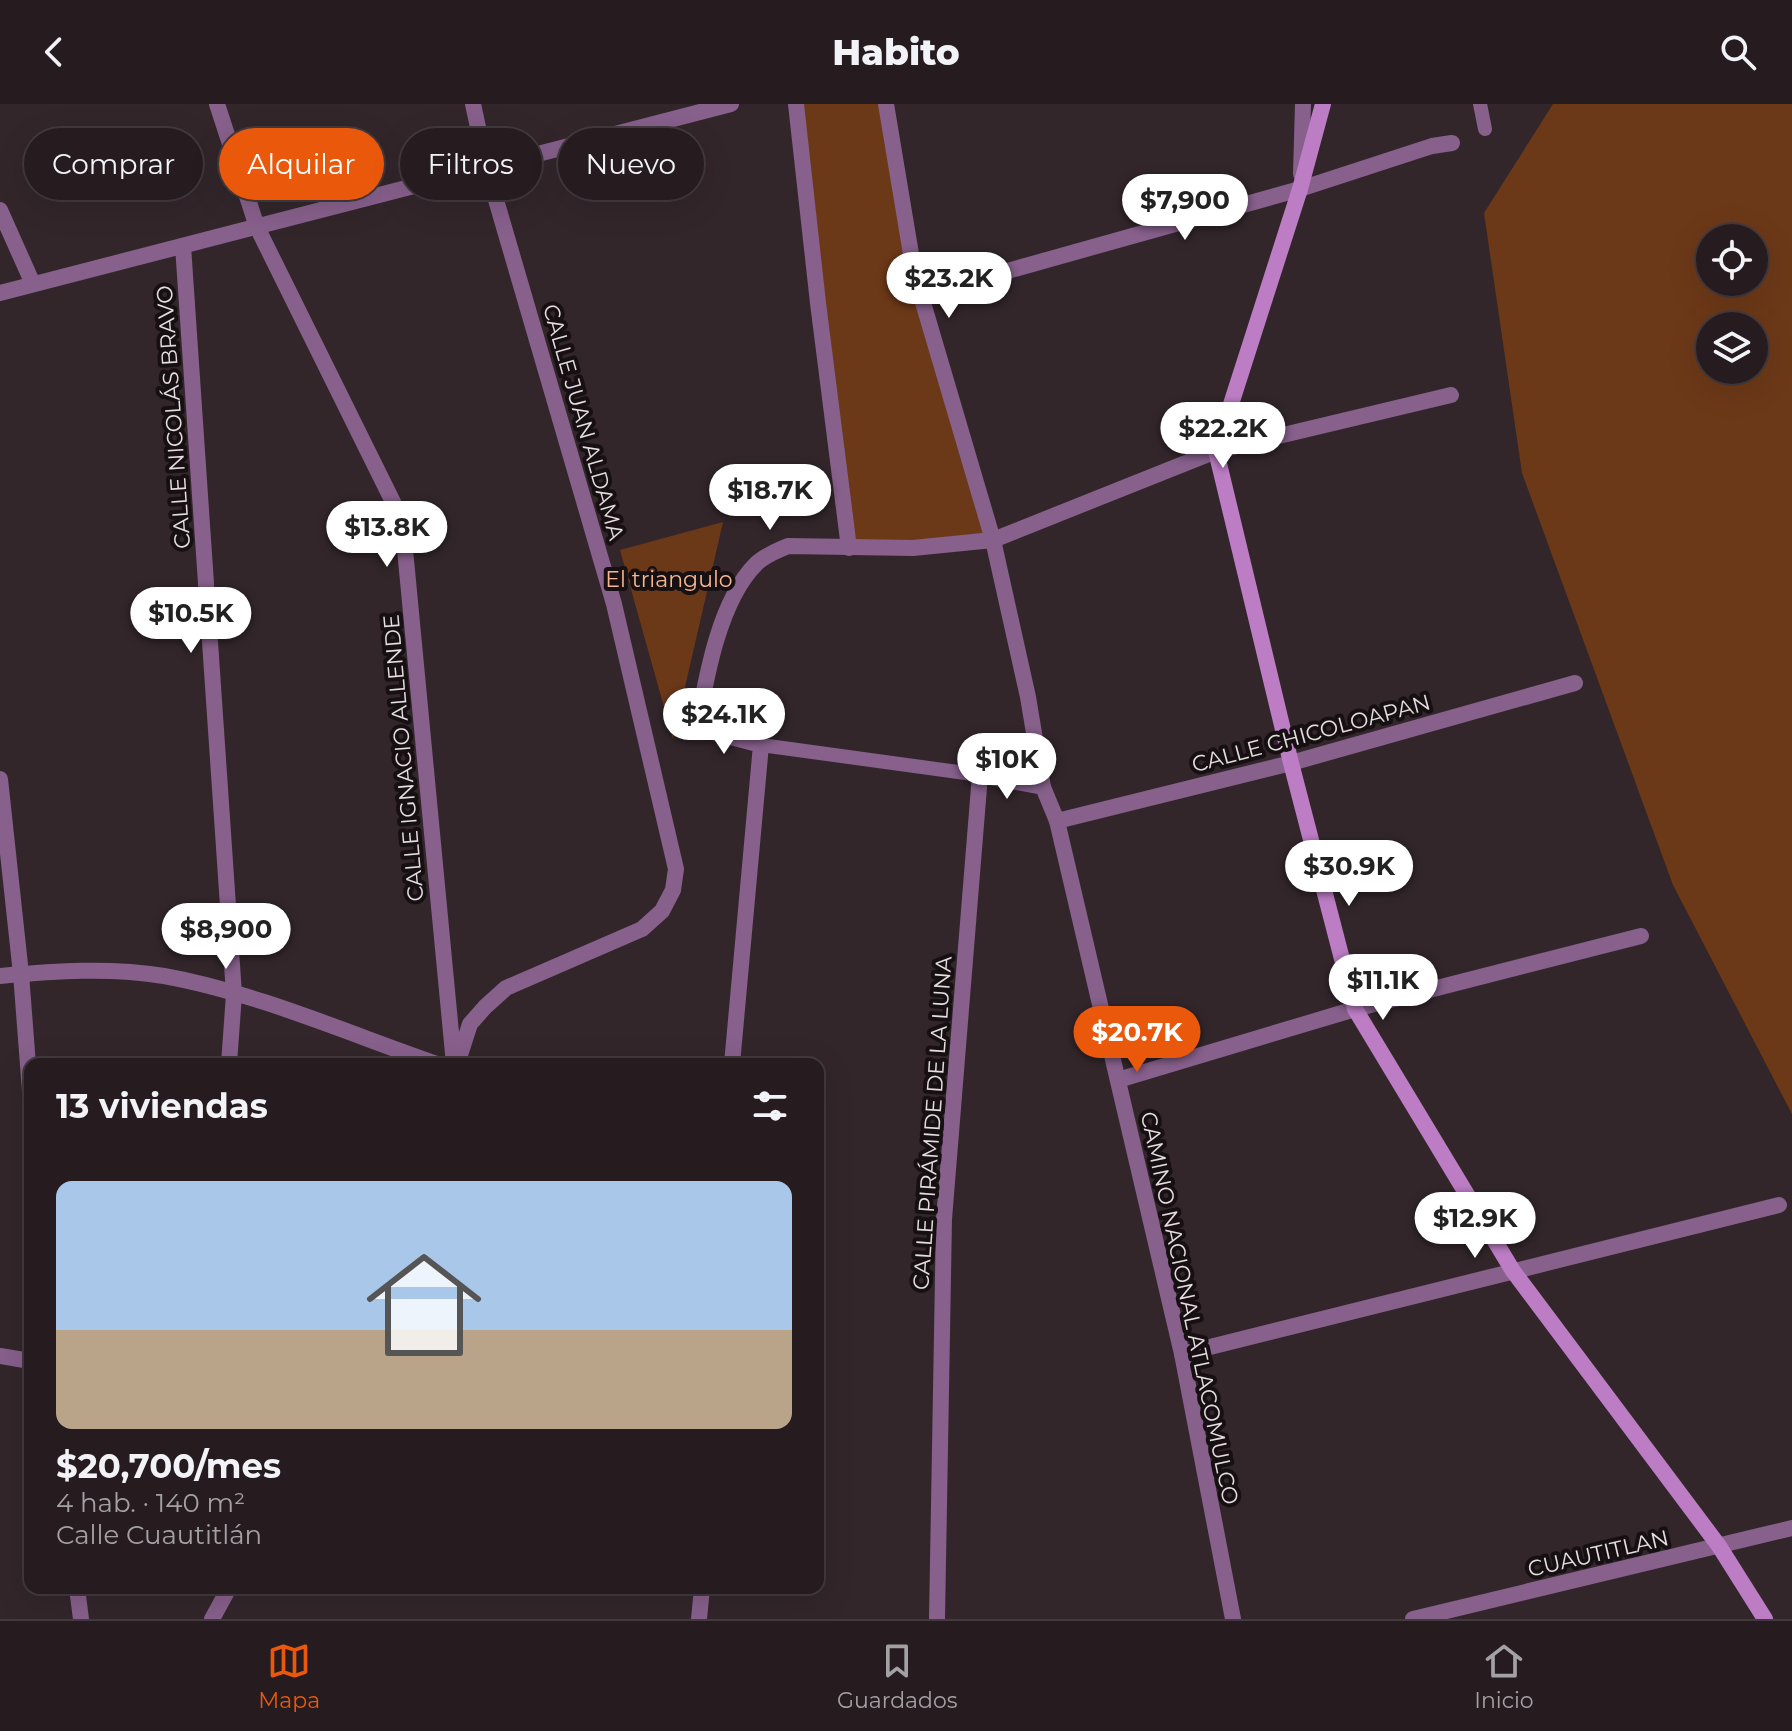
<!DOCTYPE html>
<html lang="es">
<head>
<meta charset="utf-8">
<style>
	:root { --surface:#261c20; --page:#2e2529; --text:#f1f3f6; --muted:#a4a1a5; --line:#423a3e; --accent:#ea580c }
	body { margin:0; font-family:Montserrat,sans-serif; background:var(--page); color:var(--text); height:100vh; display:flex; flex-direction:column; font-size:30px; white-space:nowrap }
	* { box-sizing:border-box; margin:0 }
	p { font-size:26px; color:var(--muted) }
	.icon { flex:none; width:44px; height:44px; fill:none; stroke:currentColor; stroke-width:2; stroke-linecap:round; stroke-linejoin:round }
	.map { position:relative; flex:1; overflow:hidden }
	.panel { position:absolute; left:24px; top:954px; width:800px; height:536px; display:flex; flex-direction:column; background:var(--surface); border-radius:16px; box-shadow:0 8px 32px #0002,0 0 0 2px var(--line) }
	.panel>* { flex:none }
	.hud { position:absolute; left:24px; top:24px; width:800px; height:72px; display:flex; gap:16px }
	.fabs { position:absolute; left:1696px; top:120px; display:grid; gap:16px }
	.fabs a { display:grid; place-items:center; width:72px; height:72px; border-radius:50%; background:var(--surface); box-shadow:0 8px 32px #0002,0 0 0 2px var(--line); font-size:40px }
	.price { position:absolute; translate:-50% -68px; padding:0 18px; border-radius:28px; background:#fff; color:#222; font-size:26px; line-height:52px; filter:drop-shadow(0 2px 4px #0008) }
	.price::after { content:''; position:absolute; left:50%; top:48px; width:24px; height:18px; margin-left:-12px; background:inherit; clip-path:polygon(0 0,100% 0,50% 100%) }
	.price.current { background:var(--accent); color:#fff }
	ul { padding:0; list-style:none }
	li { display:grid; align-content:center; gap:16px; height:424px; padding:0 32px }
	li span { display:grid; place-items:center; height:248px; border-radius:16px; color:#555 }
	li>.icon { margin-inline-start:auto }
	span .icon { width:144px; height:144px; fill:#fffc; stroke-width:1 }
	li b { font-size:34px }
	h2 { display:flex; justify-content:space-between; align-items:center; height:96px; padding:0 32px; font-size:34px }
	.chip { padding:0 28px; border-radius:36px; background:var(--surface); box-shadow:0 8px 32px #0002,0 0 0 2px var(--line); font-size:28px; line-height:72px }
	.chip.current { background:var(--accent); color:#fff }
	header { display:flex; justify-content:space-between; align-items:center; height:104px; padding:0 32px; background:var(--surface); font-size:36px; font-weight:800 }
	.menu { display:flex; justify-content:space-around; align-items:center; height:112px; border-top:2px solid var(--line); background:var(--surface); font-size:22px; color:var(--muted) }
	.menu a { display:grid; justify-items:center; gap:4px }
	.menu .current { color:var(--accent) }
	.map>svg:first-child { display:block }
	.green { fill:#6c3918; fill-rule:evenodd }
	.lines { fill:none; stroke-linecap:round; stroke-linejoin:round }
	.lane { stroke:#87608c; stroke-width:14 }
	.street { stroke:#87608c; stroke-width:16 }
	.secondary { stroke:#bc7dc4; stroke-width:16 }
	.labels { text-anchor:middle; stroke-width:8; stroke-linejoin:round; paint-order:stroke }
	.street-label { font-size:22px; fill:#e6dde0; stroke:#161013 }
	.park-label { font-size:22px; fill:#f6b691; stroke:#161013 }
</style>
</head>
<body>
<header><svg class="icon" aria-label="back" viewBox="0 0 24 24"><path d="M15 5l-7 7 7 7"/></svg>Habito<svg class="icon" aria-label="search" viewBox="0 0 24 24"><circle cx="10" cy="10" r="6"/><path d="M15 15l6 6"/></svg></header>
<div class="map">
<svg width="1792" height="1515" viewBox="0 0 1792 1515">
	<rect width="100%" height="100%" fill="#32262b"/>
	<!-- green -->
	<g class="green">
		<path d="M 796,0 L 886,0 L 914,168 L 993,436 L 849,444 Z"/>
		<path d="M 1553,0 L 1792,0 L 1792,1010 L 1673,781 L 1522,369 L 1484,109 ZM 1754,134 L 1754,178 L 1710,178 L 1710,134 ZM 1754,222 L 1754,266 L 1710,266 L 1710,222 Z"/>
		<path d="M 723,418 L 673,635 L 620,446 Z"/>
	</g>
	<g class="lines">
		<!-- lane -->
		<g class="lane">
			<path d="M 1480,0 L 1485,25"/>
			<path d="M 761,641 L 980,671"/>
		</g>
		<!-- street -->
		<g class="street">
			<path d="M 217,0 L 257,123 L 394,400 L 404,435 L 454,960"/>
			<path d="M 796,0 L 818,199 L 849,444"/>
			<path d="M 886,0 L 914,168 L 993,436 L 1028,593 L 1043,683 L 1057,717 L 1182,1250 L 1233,1515"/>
			<path d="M 1301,70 L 1303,0"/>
			<path d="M 0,106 L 33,180"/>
			<path d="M 183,142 L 234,890 L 229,960"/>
			<path d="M 914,168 L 986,173 L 1300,85 L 1432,42 L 1452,39"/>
			<path d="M 0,189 L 731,0"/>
			<path d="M 0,675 L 21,870 L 30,987"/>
			<path d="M 1057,717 L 1291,659 L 1575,579"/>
			<path d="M 0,872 C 55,867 110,863 164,872 C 254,888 350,930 437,960"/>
			<path d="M 457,960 L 470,920 L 485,903 L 506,884 L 642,825 L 662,807 L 673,786 L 676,765 L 614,500 L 487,65 L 473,0"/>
			<path d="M 732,960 L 761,641 L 697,624 C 706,574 719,497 756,460 C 765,451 777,447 788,442 L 913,444 L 993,436 L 1216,347 L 1451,291"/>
			<path d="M 1118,976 L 1355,905 L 1641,832"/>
			<path d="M 1182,1250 L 1779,1101"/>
			<path d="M 0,1252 L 30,1257"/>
			<path d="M 77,1484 L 81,1515"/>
			<path d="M 212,1515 L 229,1484"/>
			<path d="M 699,1515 L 702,1484"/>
			<path d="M 937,1515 L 944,1115 L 980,671 L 1043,683"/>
			<path d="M 1413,1515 L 1792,1424"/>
		</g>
		<!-- secondary -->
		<path class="secondary" d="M 1323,0 L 1300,85 L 1216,347 L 1291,659 L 1355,905 L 1513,1167 L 1719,1442 L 1765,1515"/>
	</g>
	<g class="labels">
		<!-- street labels -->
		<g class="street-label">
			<text transform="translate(173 313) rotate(-94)" y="8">CALLE NICOLÁS BRAVO</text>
			<text transform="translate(584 318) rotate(74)" y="8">CALLE JUAN ALDAMA</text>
			<text transform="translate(1311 629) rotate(-15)" y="8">CALLE CHICOLOAPAN</text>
			<text transform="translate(403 654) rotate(-95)" y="8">CALLE IGNACIO ALLENDE</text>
			<text transform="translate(932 1019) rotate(-86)" y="8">CALLE PIRÁMIDE DE LA LUNA</text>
			<text transform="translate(1190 1204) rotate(78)" y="8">CAMINO NACIONAL ATLACOMULCO</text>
			<text transform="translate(1598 1449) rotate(-13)" y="8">CUAUTITLAN</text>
		</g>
		<!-- park labels -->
		<g class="park-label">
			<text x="669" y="483">El triangulo</text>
		</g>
	</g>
</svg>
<div class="fabs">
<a><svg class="icon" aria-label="locate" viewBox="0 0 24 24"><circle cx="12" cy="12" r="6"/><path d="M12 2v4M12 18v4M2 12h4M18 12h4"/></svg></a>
<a><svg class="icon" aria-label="layers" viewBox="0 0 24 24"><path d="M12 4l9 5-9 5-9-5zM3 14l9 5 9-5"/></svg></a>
</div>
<b class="price" style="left:1185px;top:138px">$7,900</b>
<b class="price" style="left:949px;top:216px">$23.2K</b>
<b class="price" style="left:1223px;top:366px">$22.2K</b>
<b class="price" style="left:770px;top:428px">$18.7K</b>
<b class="price" style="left:387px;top:465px">$13.8K</b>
<b class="price" style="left:191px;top:551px">$10.5K</b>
<b class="price" style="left:724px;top:652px">$24.1K</b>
<b class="price" style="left:1007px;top:697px">$10K</b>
<b class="price" style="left:1349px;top:804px">$30.9K</b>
<b class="price" style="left:226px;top:867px">$8,900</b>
<b class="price" style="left:1383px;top:918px">$11.1K</b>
<b class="price current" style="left:1137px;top:970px">$20.7K</b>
<b class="price" style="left:1475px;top:1156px">$12.9K</b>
<div class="hud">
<a class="chip">Comprar</a>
<a class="chip current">Alquilar</a>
<a class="chip">Filtros</a>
<a class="chip">Nuevo</a>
</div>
<section class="panel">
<h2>13 viviendas<svg class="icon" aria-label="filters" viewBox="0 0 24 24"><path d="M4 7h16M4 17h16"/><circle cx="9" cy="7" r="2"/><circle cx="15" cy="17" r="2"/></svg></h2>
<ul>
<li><span style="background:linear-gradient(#a9c7e8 60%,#b9a48a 0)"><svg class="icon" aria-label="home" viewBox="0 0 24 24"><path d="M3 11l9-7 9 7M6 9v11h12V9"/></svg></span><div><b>$20,700/mes</b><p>4 hab. · 140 m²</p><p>Calle Cuautitlán</p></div></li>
</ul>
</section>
</div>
<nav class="menu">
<a class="current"><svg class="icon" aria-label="map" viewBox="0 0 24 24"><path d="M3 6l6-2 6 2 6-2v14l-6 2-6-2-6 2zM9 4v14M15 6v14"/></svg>Mapa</a>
<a><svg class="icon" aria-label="saved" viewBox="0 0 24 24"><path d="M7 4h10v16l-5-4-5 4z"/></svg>Guardados</a>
<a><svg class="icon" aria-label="home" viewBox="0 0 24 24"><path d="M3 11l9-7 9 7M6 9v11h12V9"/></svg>Inicio</a>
</nav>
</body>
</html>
